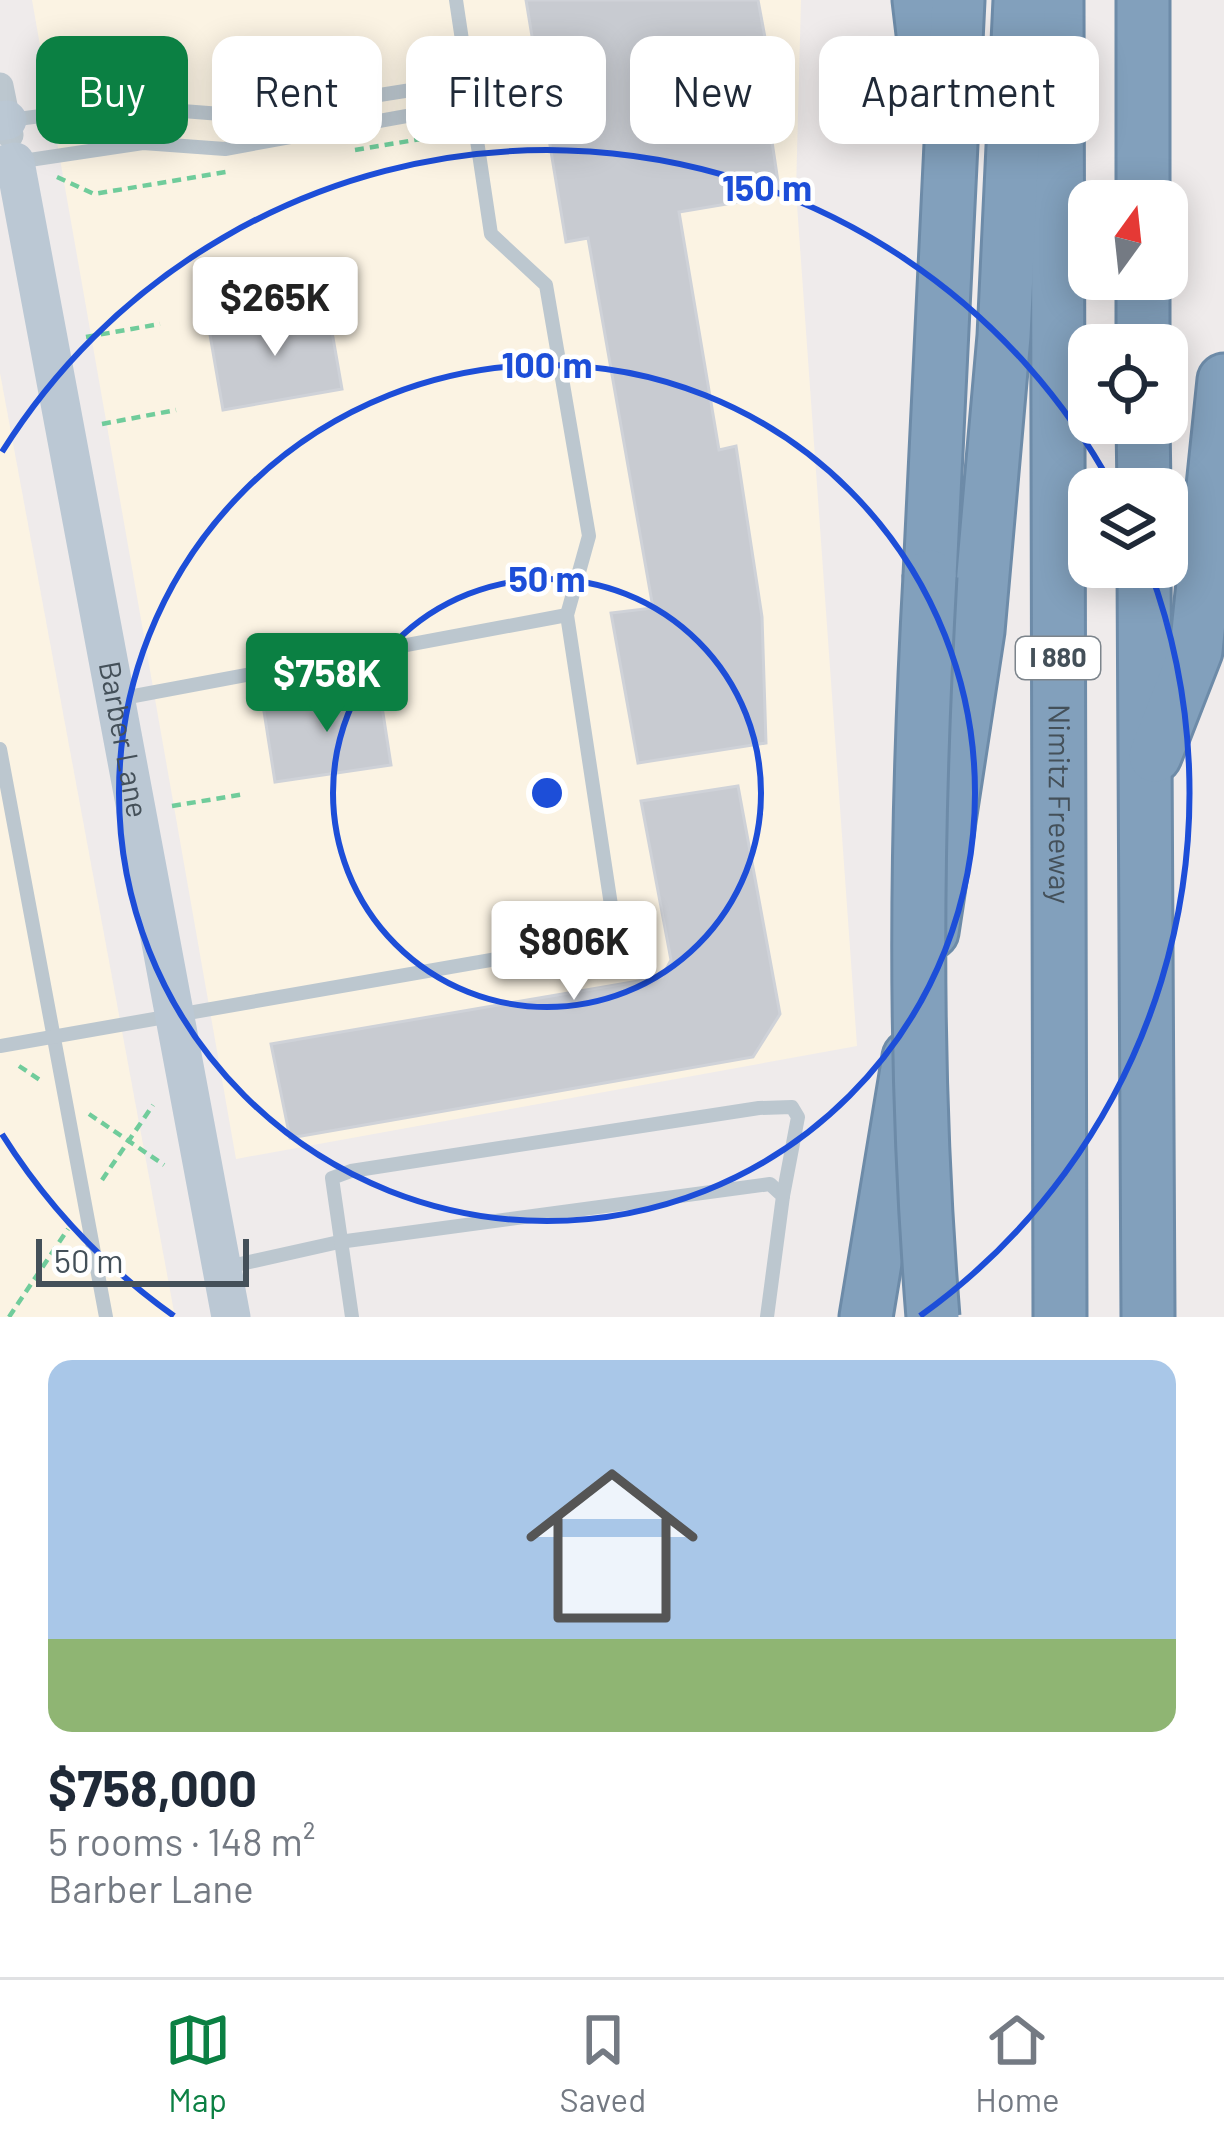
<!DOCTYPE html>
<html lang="en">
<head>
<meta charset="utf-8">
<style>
	:root { --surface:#fff; --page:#f6f6f7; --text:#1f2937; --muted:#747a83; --line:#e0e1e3; --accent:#0b8043 }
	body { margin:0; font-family:Barlow,sans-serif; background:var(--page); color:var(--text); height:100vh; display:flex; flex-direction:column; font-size:45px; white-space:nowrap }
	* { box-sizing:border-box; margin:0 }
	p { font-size:39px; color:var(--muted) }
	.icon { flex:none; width:66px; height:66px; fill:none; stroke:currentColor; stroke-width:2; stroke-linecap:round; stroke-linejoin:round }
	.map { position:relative; height:1317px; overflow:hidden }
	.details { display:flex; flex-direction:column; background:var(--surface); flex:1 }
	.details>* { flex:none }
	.guide { position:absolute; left:36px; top:36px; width:1152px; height:108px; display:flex; gap:24px }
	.needle { width:78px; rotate:15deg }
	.fabs { position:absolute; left:1068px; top:180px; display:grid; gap:24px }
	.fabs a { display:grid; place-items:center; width:120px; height:120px; border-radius:24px; background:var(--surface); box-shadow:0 6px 30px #0003; font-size:60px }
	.scale { position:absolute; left:36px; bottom:30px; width:213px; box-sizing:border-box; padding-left:12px; border:6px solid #445059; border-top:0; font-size:33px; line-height:42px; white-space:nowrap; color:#445059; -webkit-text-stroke:9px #fff; paint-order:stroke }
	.price { position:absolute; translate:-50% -102px; padding:0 27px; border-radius:12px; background:#fff; color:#222; font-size:39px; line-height:78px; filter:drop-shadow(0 3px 6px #0008) }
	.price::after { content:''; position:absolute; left:50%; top:72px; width:36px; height:27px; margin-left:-18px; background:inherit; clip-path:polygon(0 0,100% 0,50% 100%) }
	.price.active { background:var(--accent); color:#fff }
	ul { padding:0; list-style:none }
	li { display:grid; align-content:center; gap:24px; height:636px; padding:0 48px }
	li+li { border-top:3px solid var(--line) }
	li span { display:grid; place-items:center; height:372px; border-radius:24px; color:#555 }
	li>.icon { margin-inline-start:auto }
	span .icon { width:216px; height:216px; fill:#fffc; stroke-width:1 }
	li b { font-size:51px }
	.pill { padding:0 42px; border-radius:24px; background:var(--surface); box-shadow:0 6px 30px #0003; font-size:42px; line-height:108px }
	.pill.active { background:var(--accent); color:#fff }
	.tab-bar { display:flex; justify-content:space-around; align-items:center; height:168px; border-top:3px solid var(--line); background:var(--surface); font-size:33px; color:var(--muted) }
	.tab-bar a { display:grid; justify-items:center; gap:6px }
	.tab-bar .active { color:var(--accent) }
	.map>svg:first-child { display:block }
	.commercial { fill:#fbf3e3 }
	.building { fill:#c8cbd1; stroke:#cfd2d8; stroke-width:3 }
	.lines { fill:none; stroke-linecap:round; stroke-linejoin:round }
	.highway-casing { stroke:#6d8ba8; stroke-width:57 }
	.path { stroke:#70cc9b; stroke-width:4.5; stroke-dasharray:9 6; stroke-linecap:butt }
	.lane { stroke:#bcc7cf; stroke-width:14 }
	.street { stroke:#bcc7cf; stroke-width:27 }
	.secondary { stroke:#bbc8d4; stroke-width:39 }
	.highway { stroke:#82a0bc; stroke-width:51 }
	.highway-bridge-casing { stroke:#6d8ba8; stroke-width:57; stroke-linecap:butt }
	.highway-bridge { stroke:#82a0bc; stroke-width:51 }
	.ring { fill:none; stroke:#1d4ed8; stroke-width:6 }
	.labels { text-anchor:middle; stroke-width:9; stroke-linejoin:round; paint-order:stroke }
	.shield { fill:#fff; stroke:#7c848b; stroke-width:3 }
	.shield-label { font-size:27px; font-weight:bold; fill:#445059 }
	.street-label { font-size:30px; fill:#445059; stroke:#fff }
	.centre { fill:#1d4ed8; stroke:#fff; stroke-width:6 }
	.ring-label { font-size:36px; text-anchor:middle; font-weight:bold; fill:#1d4ed8; stroke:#fff; stroke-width:9; stroke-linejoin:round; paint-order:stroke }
</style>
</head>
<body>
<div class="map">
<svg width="1224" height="1317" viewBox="0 0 1224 1317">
	<rect width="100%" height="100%" fill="#efebeb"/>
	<!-- commercial -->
	<g class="commercial">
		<path d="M 32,0 L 801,0 L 796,191 L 857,1046 L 236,1159 Z"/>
		<path d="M 0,373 L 175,1317 L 0,1317 Z"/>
	</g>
	<!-- building -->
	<g class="building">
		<path d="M 526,0 L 758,0 L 779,113 L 768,115 L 780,195 L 679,212 L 719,450 L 736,446 L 762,617 L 766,743 L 638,763 L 611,613 L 653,608 L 588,238 L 566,242 Z"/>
		<path d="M 328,309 L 342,389 L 223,410 L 209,329 Z"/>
		<path d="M 379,687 L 391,765 L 275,782 L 263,705 Z"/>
		<path d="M 738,786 L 780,1014 L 753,1057 L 290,1138 L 271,1044 L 662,977 L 671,960 L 641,801 Z"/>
	</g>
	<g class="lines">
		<!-- highway casing -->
		<g class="highway-casing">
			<g id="highway">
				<path d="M 919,0 L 929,84"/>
				<path id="s2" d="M 1057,0 L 1060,1317"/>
				<path d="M 1143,0 L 1143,201"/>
				<path d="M 1143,279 L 1143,345"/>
				<path d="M 1143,423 L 1144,489"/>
				<path d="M 1144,567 L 1148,1317"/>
				<path d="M 930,576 L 958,0"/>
				<path d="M 1155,756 L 1196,651 L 1224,380"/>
				<path d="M 932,932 L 978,631 L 1004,336 L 1020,0"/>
				<path d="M 866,1317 L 909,1057"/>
			</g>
		</g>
		<!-- path -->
		<g class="path">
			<path d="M 355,150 L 457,133"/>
			<path d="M 57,177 L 94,194 L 226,172"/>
			<path d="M 86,337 L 160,324"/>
			<path d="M 102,424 L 176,410"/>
			<path d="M 172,806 L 245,794"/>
			<path d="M 19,1066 L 40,1080"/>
			<path d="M 89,1114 L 164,1165"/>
			<path d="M 102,1180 L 153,1105"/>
			<path d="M 9,1317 L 68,1229"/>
		</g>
		<!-- lane -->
		<g class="lane">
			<path d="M 10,120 L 118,106 L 247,116 L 468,81"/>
			<path d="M 16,162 L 143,143 L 225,149 L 473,104"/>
			<path d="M 118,699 L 567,615"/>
			<path d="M 0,749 L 106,1317"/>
			<path d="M 0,1046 L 616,938 L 567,615 L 589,536 L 546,285 L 491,234 L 456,0"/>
			<path d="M 227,1267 L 339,1242 L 770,1184 L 783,1196 L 767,1317"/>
			<path d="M 352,1317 L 332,1178 L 351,1171 L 759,1108 L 792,1107 L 798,1117 L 783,1196"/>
		</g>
		<!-- street -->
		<path class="street" d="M 0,86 L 10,135"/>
		<!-- secondary -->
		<g class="secondary">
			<path d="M 0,121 L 7,120"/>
			<path id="s1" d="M 0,166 L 15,162 L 231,1317"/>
		</g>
		<!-- highway -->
		<use href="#highway" class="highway"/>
		<!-- highway-bridge casing -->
		<g class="highway-bridge-casing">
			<path id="highway-bridge" d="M 930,576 C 916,824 913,1069 933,1317"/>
		</g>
		<!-- highway-bridge -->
		<use href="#highway-bridge" class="highway-bridge"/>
	</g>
	<!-- distance rings -->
	<g class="ring">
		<circle cx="547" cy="793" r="214"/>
		<circle cx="547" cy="793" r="428"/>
		<path d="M174 1316A643 643 0 0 1 2 1134M2 452A643 643 0 0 1 1112 486M1149 568A643 643 0 0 1 920 1316"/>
	</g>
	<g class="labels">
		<!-- shield labels -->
		<rect class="shield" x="1016" y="637" width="84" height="42" rx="9"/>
		<g class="shield-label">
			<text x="1058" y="667">I 880</text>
		</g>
		<!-- street labels -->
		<g class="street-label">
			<text dy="10" stroke="none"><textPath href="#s1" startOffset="603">Barber Lane</textPath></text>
			<text dy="10" stroke="none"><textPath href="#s2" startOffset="804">Nimitz Freeway</textPath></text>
		</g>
	</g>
	<circle cx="547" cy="793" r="18" class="centre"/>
	<g class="ring-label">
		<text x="767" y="201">150 m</text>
		<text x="547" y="378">100 m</text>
		<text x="547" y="592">50 m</text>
	</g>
</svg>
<div class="fabs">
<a><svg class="needle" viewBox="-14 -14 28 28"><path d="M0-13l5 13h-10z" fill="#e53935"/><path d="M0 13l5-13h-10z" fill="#747a83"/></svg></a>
<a><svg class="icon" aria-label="locate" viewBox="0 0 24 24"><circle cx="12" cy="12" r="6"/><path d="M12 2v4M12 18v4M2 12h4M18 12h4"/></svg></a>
<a><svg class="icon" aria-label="layers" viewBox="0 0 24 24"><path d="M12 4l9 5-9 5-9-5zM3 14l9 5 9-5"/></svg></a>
</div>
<div class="scale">50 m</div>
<b class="price" style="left:275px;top:359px">$265K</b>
<b class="price active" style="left:327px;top:735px">$758K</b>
<b class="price" style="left:574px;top:1003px">$806K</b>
<div class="guide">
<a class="pill active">Buy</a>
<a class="pill">Rent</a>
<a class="pill">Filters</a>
<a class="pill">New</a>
<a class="pill">Apartment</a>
</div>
</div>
<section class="details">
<ul>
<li><span style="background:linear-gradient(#a9c7e8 75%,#8fb573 0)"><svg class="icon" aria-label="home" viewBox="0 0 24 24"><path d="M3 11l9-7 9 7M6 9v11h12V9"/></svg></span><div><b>$758,000</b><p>5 rooms · 148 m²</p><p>Barber Lane</p></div></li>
</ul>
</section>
<nav class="tab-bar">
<a class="active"><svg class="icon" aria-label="map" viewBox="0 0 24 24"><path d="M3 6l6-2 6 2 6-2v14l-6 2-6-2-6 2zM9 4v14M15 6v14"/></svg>Map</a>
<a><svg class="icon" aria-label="saved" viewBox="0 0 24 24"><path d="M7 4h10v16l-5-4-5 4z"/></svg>Saved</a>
<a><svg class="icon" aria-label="home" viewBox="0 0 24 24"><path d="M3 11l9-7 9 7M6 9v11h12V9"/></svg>Home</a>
</nav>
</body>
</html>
